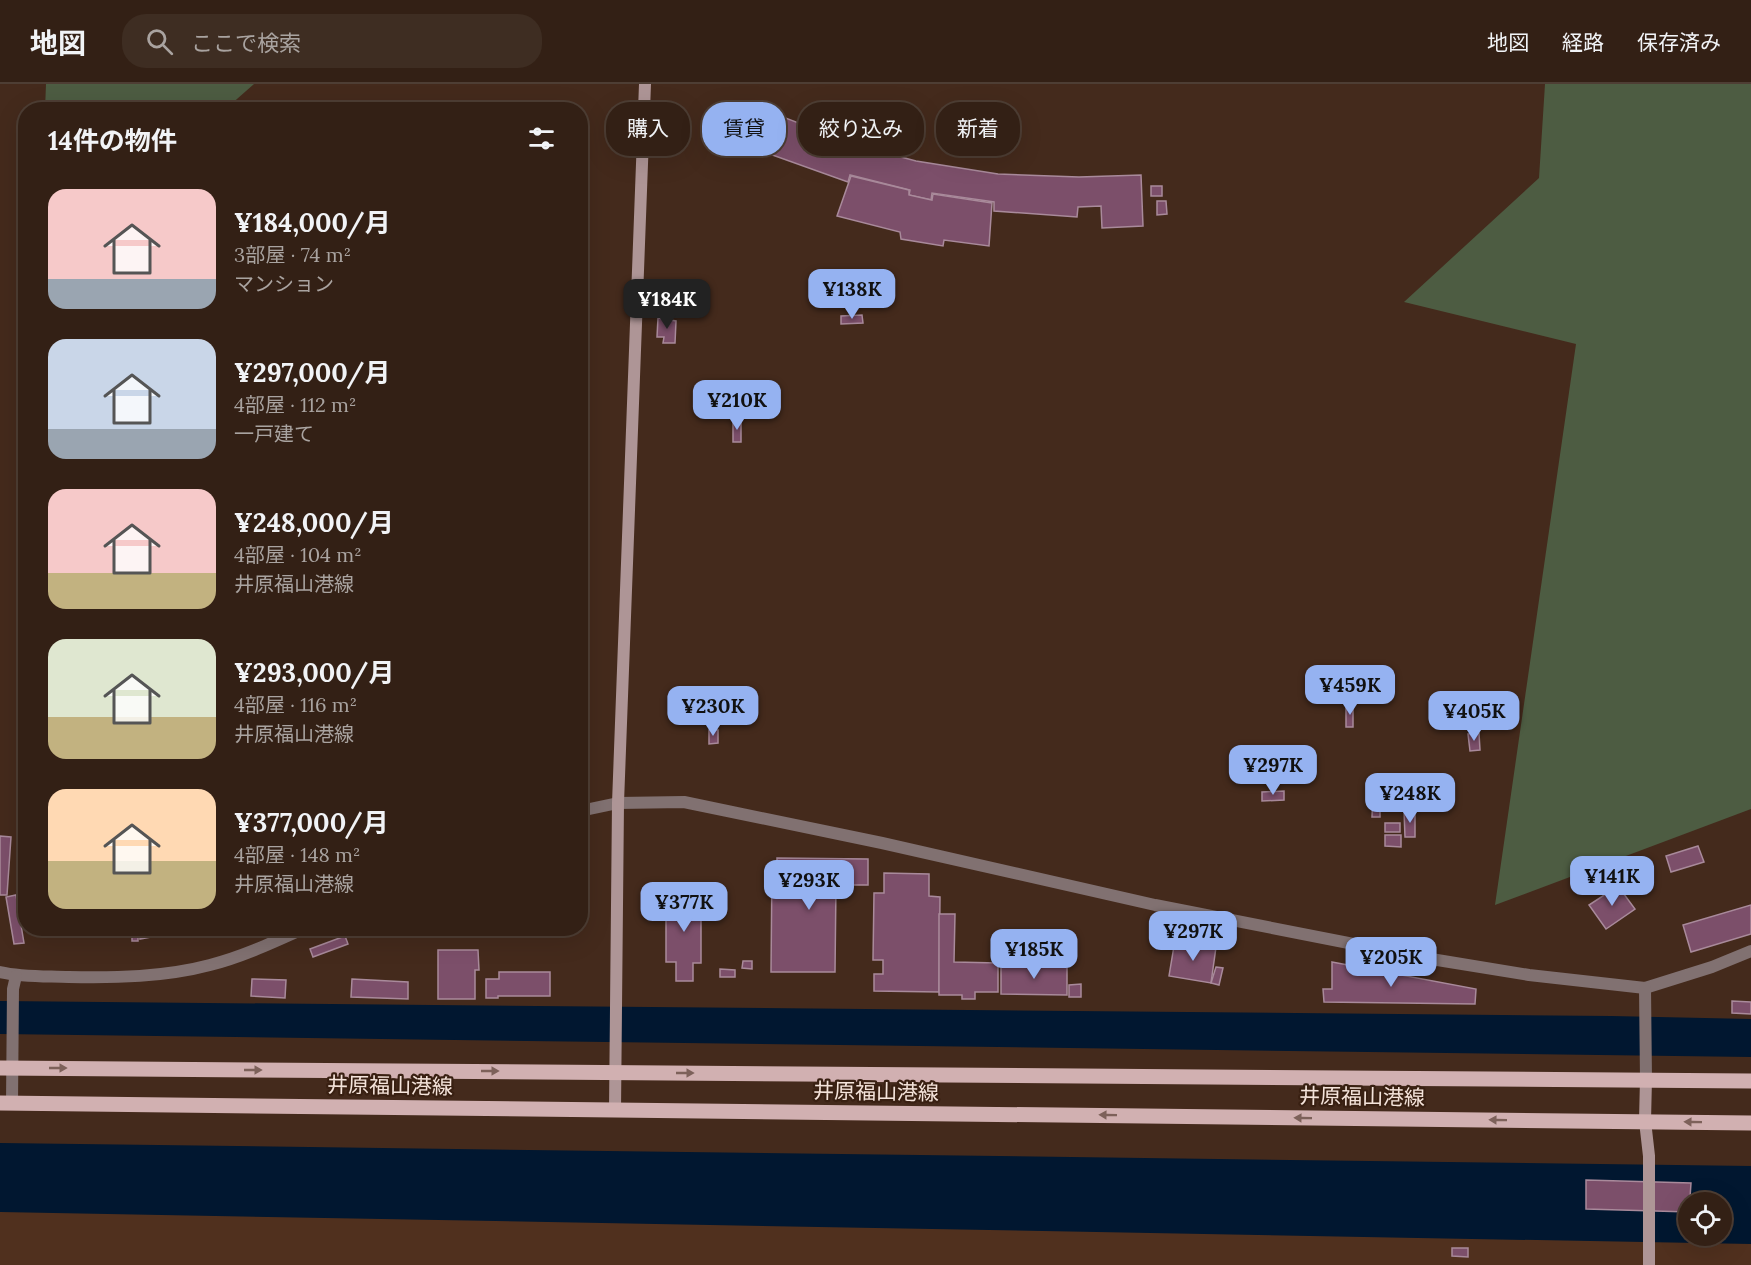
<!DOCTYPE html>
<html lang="ja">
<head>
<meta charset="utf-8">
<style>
	:root { --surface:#332015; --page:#3e2d22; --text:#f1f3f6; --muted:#a9a3a0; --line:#4e3e34; --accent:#95b2f1 }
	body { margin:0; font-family:Lora,"Noto Sans JP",serif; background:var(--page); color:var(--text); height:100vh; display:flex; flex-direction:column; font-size:22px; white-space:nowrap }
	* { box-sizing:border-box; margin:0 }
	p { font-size:20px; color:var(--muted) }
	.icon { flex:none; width:33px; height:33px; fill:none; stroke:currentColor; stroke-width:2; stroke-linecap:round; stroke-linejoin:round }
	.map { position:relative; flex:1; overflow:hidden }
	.details { position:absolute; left:18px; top:18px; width:570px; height:834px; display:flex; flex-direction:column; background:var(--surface); border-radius:24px; box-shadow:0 6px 24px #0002,0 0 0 2px var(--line) }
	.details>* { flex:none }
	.top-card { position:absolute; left:606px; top:18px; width:570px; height:54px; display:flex; gap:12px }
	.fabs { position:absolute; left:1678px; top:1108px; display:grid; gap:12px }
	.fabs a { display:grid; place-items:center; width:54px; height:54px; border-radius:50%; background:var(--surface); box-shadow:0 6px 24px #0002,0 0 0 2px var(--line); font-size:30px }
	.price { position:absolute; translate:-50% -51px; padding:0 14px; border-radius:12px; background:var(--accent); color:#111; font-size:20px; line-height:39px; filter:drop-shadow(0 2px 3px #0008) }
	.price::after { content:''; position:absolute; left:50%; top:36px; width:18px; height:14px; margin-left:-9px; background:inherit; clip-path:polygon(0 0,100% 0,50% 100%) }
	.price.selected { background:#222; color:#fff }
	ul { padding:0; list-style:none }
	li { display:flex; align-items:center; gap:18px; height:150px; padding:0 30px }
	li span { display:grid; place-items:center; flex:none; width:168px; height:120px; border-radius:18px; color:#555 }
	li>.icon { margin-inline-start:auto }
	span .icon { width:72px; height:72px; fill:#fffc; stroke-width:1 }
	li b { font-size:26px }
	h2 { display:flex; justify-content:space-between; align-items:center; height:72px; padding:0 30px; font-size:26px }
	.chip { padding:0 21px; border-radius:24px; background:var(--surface); box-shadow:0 6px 24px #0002,0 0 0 2px var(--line); font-size:21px; line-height:54px }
	.chip.selected { background:var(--accent); color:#111 }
	header { display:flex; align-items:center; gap:36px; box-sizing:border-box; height:84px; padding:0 30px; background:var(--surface); border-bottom:2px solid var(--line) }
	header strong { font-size:28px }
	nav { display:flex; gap:33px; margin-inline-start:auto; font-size:21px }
	.search { width:420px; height:54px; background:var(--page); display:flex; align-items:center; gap:15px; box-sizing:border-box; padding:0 21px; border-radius:24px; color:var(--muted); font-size:22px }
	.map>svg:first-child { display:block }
	.built { fill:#50301e }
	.green { fill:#4d5c42 }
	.water { fill:#011730; fill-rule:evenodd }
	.building { fill:#7c4f6a; stroke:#a98a9b; stroke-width:1.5 }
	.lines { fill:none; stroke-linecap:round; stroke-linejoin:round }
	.street { stroke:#817171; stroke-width:12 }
	.secondary { stroke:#ae9596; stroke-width:12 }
	.primary { stroke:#d1b0b1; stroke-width:15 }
	.oneway { fill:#7d615a }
	.labels { text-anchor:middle; stroke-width:4.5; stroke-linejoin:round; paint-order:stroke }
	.street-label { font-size:21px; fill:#f5e4db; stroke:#392012 }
</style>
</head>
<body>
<header>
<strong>地図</strong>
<div class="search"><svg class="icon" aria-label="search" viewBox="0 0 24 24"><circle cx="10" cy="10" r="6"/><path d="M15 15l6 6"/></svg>ここで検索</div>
<nav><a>地図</a><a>経路</a><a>保存済み</a></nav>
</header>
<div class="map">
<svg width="1751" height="1181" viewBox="0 0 1751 1181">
	<rect width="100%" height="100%" fill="#442a1c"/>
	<!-- built -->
	<path class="built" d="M 0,1109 L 1689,1152 L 1722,1152 L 1751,1133 L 1751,1181 L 0,1181 Z"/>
	<!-- green -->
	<g class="green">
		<path d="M 46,0 L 254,0 L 229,22 L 229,25 L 45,26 Z"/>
		<path d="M 1545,0 L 1751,0 L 1751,725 L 1495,821 L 1576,260 L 1404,218 L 1539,94 Z"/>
	</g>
	<!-- water -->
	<g class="water">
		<path d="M 0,917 L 1611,932 L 1751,935 L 1751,973 L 0,950 Z"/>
		<path d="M 0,1059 L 1751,1082 L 1751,1160 L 0,1128 ZM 1689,1119 L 1722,1119 L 1722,1152 L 1689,1152 Z"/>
	</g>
	<!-- building -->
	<g class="building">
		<path d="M 741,17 L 856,61 L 916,77 L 998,90 L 1079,93 L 1141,91 L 1143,142 L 1102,144 L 1101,122 L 1078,123 L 1077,133 L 994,127 L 994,118 L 932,109 L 931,116 L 909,111 L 910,106 L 850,91 L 848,98 L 764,68 L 765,61 L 727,45 Z"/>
		<path d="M 851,92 L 909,106 L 909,111 L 932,116 L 933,110 L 992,119 L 989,162 L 944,156 L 943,162 L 901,155 L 900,148 L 837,132 Z"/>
		<rect x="1151" y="102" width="11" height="10"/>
		<path d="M 1157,117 L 1166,117 L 1167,130 L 1157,131 Z"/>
		<path d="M 862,231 L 863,239 L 841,240 L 841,232 Z"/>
		<path d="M 658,234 L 676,237 L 675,259 L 663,259 L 664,253 L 657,253 Z"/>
		<rect x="733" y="336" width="8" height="22"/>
		<rect x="1346" y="621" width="7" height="22"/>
		<path d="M 709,646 L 718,646 L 718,659 L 709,660 Z"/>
		<path d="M 1479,649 L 1480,666 L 1470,667 L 1468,650 Z"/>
		<path d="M 1284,707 L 1284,716 L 1262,717 L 1262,708 Z"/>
		<path d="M 1373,709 L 1380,710 L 1380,733 L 1372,733 Z"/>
		<path d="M 1404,727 L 1415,727 L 1415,753 L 1405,753 Z"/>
		<rect x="1385" y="739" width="15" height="9"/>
		<path d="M 1385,751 L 1401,751 L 1401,763 L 1385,762 Z"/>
		<path d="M 0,752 L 11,753 L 7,811 L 0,811 Z"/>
		<path d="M 1698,762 L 1704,778 L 1671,788 L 1666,772 Z"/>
		<path d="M 777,774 L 868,775 L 868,801 L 836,801 L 835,888 L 771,888 L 772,783 L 777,783 Z"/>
		<path d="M 884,789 L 929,790 L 929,812 L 940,813 L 939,908 L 874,907 L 874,890 L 883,890 L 883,876 L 873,876 L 874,809 L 884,809 Z"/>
		<path d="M 1618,802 L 1635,825 L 1606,845 L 1589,821 Z"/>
		<path d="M 666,809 L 701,809 L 701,879 L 693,879 L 693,897 L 676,897 L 676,878 L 666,878 Z"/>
		<path d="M 16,811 L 24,859 L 14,860 L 6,813 Z"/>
		<path d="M 1751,821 L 1751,850 L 1691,868 L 1683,841 Z"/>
		<path d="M 939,830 L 955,830 L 954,878 L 998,879 L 998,908 L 975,908 L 975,915 L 962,915 L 962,911 L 939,911 Z"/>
		<path d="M 139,844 L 178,844 L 178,848 L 140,855 Z"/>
		<path d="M 138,846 L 138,857 L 132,857 L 132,847 Z"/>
		<path d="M 345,852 L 348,860 L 313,873 L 310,865 Z"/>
		<path d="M 1175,856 L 1216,863 L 1211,899 L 1169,892 Z"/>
		<path d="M 438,866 L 478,866 L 479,886 L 475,886 L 475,915 L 438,915 Z"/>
		<path d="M 743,877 L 752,877 L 752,885 L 742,884 Z"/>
		<path d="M 1332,878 L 1476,905 L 1475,920 L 1324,918 L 1323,905 L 1332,905 Z"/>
		<path d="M 1001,882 L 1067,882 L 1067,911 L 1001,910 Z"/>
		<path d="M 1216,883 L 1223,884 L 1219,901 L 1211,899 Z"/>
		<path d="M 720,885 L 735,886 L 735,893 L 720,893 Z"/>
		<path d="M 499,888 L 550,888 L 550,912 L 498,912 L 498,914 L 486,914 L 486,895 L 499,895 Z"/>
		<path d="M 252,895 L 286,896 L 285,914 L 251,912 Z"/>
		<path d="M 352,895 L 408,898 L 408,915 L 351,913 Z"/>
		<path d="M 1081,900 L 1081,913 L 1069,913 L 1069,901 Z"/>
		<path d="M 1732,917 L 1751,918 L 1751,930 L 1732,929 Z"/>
		<path d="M 1586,1096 L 1691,1099 L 1689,1128 L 1586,1125 Z"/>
		<path d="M 1695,1152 L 1716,1152 L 1716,1157 L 1694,1156 Z"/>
		<path d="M 1452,1164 L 1468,1164 L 1468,1173 L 1452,1172 Z"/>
	</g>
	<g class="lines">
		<!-- street -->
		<g class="street">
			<path d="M 580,727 L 618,719 L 684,718 L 882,759 L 1155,821 L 1425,874 L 1529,891 L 1645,904 L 1712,883 L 1751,867"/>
			<path d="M 0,888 C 22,893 45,892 69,893 C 115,894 165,893 210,881 C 242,873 274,858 305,844"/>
			<path d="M 1645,904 L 1646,995"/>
			<path d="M 12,1019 L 13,905 L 16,892"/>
		</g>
		<!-- secondary -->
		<g class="secondary">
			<path d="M 1646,995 L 1645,1037 L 1649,1072 L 1649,1181"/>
			<path d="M 615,1026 L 618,719 L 645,0"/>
		</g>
		<!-- primary -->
		<g class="primary">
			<path d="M 0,984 L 1751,997"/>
			<path d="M 0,1019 L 1751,1039"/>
		</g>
	</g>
	<!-- one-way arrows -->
	<defs><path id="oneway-solid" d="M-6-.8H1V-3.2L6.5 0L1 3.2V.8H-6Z" transform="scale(1.5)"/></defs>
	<g class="oneway">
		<use href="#oneway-solid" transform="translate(58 984)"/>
		<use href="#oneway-solid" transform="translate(253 986)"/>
		<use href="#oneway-solid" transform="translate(490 987)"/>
		<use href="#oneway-solid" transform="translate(685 989)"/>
		<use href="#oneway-solid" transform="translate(1108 1031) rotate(-179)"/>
		<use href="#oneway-solid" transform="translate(1303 1034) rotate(-179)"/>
		<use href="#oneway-solid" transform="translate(1498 1036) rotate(-179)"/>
		<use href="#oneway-solid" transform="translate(1693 1038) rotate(-179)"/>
	</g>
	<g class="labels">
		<!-- street labels -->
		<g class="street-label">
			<text transform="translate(390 1002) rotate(1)" y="7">井原福山港線</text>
			<text transform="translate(876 1008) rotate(1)" y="7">井原福山港線</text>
			<text transform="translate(1362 1013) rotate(1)" y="7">井原福山港線</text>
		</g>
	</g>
</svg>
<div class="fabs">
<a><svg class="icon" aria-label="locate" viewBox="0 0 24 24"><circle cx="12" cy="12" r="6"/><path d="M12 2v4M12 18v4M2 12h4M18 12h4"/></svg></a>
</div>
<b class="price" style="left:852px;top:236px">¥138K</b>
<b class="price selected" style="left:667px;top:246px">¥184K</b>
<b class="price" style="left:737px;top:347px">¥210K</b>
<b class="price" style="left:1350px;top:632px">¥459K</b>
<b class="price" style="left:713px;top:653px">¥230K</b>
<b class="price" style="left:1474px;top:658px">¥405K</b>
<b class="price" style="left:1273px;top:712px">¥297K</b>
<b class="price" style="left:1410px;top:740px">¥248K</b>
<b class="price" style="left:1612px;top:823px">¥141K</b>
<b class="price" style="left:809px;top:827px">¥293K</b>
<b class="price" style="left:684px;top:849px">¥377K</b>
<b class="price" style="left:1193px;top:878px">¥297K</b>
<b class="price" style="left:1034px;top:896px">¥185K</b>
<b class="price" style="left:1391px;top:904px">¥205K</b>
<div class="top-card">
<a class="chip">購入</a>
<a class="chip selected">賃貸</a>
<a class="chip">絞り込み</a>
<a class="chip">新着</a>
</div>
<section class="details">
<h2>14件の物件<svg class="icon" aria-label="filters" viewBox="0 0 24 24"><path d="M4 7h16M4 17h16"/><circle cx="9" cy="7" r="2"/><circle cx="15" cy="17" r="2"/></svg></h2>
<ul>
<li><span style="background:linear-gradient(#f6c9c9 75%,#9aa5b1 0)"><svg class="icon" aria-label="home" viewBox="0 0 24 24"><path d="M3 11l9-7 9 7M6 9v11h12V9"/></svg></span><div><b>¥184,000/月</b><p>3部屋 · 74 m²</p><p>マンション</p></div></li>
<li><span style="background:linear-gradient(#c9d6e8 75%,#9aa5b1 0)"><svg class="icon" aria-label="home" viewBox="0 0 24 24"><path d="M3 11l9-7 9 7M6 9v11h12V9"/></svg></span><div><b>¥297,000/月</b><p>4部屋 · 112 m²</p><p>一戸建て</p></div></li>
<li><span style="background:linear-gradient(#f6c9c9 70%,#c2b280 0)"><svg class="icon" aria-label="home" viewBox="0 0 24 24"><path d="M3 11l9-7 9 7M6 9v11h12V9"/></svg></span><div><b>¥248,000/月</b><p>4部屋 · 104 m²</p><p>井原福山港線</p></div></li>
<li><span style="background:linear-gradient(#dfe7d0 65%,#c2b280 0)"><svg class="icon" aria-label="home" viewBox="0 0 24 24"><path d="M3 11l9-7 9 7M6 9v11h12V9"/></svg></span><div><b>¥293,000/月</b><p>4部屋 · 116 m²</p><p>井原福山港線</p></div></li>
<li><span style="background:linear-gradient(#ffd9b3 60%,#c2b280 0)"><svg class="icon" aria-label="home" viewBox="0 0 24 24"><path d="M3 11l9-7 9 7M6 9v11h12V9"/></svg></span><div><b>¥377,000/月</b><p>4部屋 · 148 m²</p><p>井原福山港線</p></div></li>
</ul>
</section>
</div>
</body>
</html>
